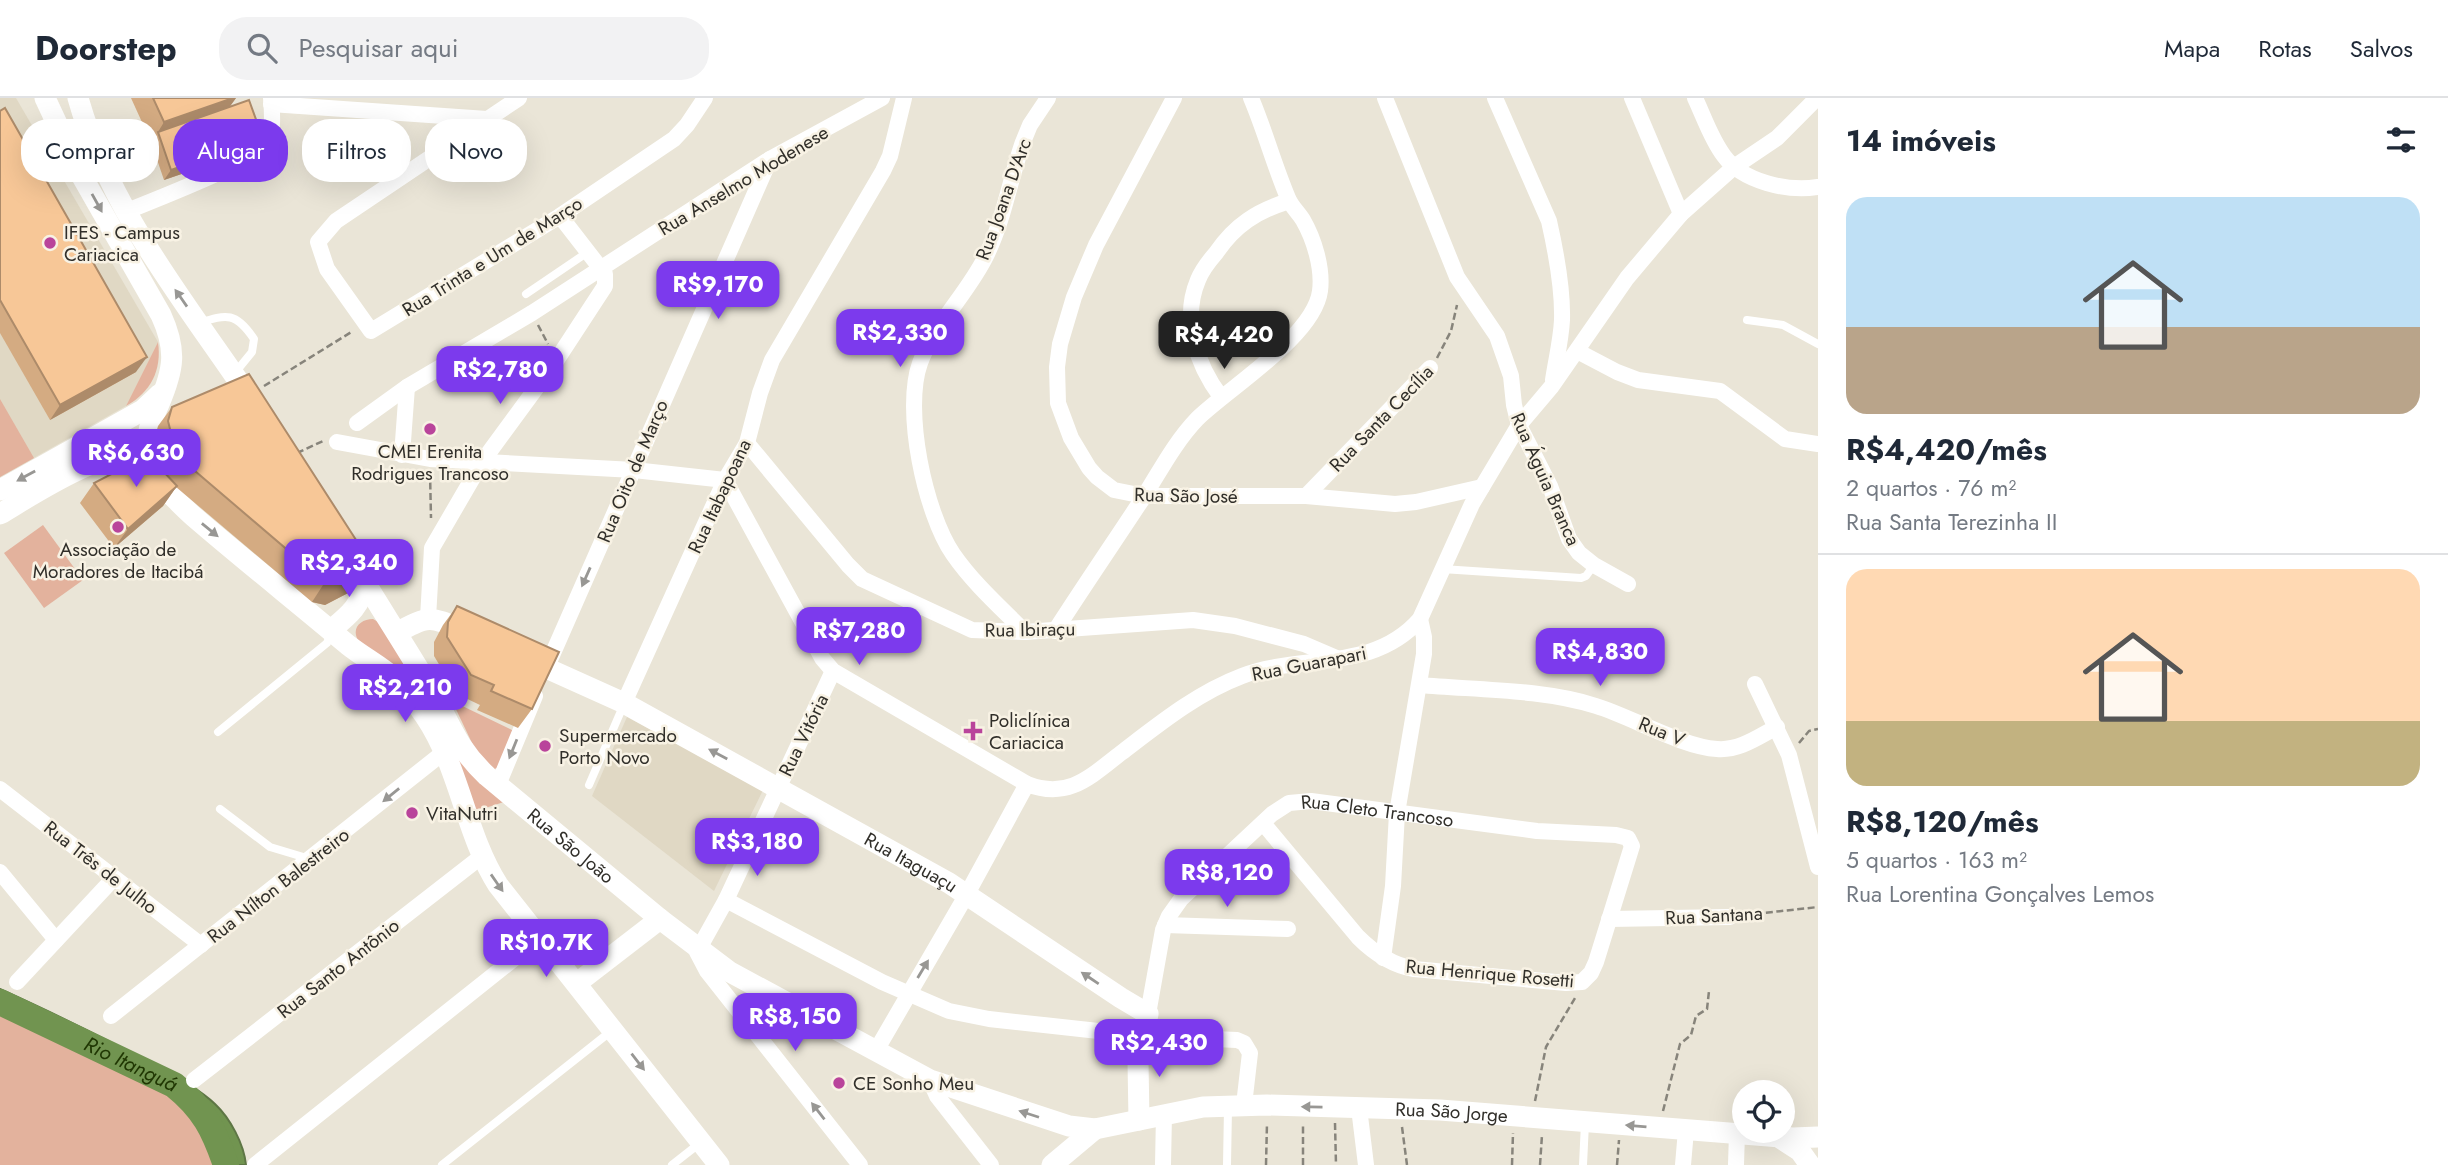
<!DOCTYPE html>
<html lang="pt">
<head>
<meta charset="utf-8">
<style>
	:root { --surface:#fff; --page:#f2f2f3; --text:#1f2937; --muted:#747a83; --line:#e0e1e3; --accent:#7c3aed }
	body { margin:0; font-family:Jost,sans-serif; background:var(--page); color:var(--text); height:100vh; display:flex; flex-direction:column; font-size:26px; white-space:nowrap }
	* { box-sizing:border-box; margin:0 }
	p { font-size:23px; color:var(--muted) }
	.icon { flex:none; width:38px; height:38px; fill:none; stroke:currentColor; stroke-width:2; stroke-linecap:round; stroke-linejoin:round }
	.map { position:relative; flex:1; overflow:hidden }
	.details { display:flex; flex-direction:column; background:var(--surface); width:630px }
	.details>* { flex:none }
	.top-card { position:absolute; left:21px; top:21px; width:665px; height:63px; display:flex; gap:14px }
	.fabs { position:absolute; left:1732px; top:982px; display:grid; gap:14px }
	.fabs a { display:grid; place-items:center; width:63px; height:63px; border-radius:50%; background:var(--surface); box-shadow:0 7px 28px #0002; font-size:35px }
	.price { position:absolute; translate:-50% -60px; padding:0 16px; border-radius:14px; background:var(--accent); color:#fff; font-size:23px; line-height:46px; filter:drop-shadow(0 2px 4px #0008) }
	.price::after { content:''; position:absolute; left:50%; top:42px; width:21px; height:16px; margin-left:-10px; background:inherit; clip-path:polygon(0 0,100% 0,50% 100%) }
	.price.active { background:#222; color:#fff }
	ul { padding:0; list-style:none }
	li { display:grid; align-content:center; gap:14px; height:371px; padding:0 28px }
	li+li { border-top:2px solid var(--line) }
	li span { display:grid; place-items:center; height:217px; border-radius:21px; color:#555 }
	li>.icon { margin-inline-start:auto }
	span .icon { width:126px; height:126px; fill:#fffc; stroke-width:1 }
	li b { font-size:30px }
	h2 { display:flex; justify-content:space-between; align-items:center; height:84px; padding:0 28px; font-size:30px }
	.pill { padding:0 24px; border-radius:28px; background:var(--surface); box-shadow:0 7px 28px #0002; font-size:24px; line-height:63px }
	.pill.active { background:var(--accent); color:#fff }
	header { display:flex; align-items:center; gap:42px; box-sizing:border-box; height:98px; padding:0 35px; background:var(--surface); border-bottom:2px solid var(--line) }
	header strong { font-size:33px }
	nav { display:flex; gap:38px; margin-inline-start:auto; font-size:24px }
	.search { width:490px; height:63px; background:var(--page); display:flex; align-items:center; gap:18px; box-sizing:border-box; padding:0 24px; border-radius:28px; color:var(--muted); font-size:26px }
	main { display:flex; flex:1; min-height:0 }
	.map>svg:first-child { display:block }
	.built { fill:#e0d8c4 }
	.green { fill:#e3b29d }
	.water { fill:#719450; stroke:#5e7645; stroke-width:2 }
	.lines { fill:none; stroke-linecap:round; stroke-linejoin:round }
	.river { stroke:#719450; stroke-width:26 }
	.path { stroke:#87847b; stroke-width:2.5; stroke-dasharray:7 3.5; stroke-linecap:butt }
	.lane { stroke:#fff; stroke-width:8 }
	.street { stroke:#fff; stroke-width:16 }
	.secondary { stroke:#fff; stroke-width:21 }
	.wall { fill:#d4ab82 }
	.shaded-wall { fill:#ad8b6a }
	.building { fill:#f7c797; stroke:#ad8b6a; stroke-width:2 }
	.oneway { fill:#989794 }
	.poi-dot { fill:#b9449b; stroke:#f8f2e4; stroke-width:2.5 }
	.labels { text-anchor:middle; stroke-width:5; stroke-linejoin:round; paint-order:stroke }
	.street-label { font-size:19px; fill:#312f2a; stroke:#f8f2e4 }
	.poi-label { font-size:19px; fill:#312f2a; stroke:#f8f2e4; text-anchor:start }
	.water-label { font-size:21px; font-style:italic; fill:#203703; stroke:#f8f2e4 }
</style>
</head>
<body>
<header>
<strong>Doorstep</strong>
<div class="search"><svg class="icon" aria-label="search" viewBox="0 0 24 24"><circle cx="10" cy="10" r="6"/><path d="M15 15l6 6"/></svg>Pesquisar aqui</div>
<nav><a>Mapa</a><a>Rotas</a><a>Salvos</a></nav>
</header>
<main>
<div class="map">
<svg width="1818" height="1067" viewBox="0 0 1818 1067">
	<rect width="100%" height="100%" fill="#eae5d7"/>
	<!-- built -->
	<g class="built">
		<path d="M 0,0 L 16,0 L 158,244 L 126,308 L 0,379 Z"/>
		<path d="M 627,619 L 763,692 L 714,793 L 592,698 Z"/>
	</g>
	<!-- green -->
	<g class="green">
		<path d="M 158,244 C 162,272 151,294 126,308 Z"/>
		<path d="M 0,301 L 34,360 L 0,379 Z"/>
		<path d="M 43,427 L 83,482 L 44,510 L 4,455 Z"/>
		<path d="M 373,521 L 380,525 L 507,703 L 473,714 C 456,672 440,614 411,580 C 398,566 364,554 358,542 C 351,530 361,521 373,521 Z"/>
		<path d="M 452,603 L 514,633 L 497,670 L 494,671 L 483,668 Z"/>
		<path d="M 0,909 L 105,953 L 171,985 L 213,1023 L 228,1044 L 227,1067 L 0,1067 Z"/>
	</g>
	<!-- water -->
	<path class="water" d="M 0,891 C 53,915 105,940 155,968 C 175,979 198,990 215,1006 C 230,1020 244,1046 246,1067 L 227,1067 L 228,1043 L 213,1023 L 171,985 L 105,953 L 0,909 Z"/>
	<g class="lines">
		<!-- river -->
		<path class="river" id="s1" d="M 0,904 L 174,987 C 204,1011 214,1032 226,1067"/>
		<!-- path -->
		<g class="path">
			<path d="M 538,227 L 548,246"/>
			<path d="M 1437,260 L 1451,233 L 1457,207"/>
			<path d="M 264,288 L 353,233"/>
			<path d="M 297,355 L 323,343"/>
			<path d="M 430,374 L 431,420"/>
			<path d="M 1799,645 L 1809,633 L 1818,631"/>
			<path d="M 1745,817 L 1818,809"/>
			<path d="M 1535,1003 L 1546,949 L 1575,900"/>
			<path d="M 1663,1013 L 1680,946 L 1691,937 L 1696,918 L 1707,911 L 1709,893"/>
			<path d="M 1335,1025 L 1336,1067"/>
			<path d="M 1402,1029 L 1407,1067"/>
			<path d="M 1266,1067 L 1267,1025"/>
			<path d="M 1303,1067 L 1303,1025"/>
			<path d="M 1512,1067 L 1513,1035"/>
			<path d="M 1540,1067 L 1542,1037"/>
			<path d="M 1617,1067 L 1619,1042"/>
		</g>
		<!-- lane -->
		<g class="lane">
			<path d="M 526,196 L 588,154"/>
			<path d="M 1747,222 L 1783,227 L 1818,246"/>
			<path d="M 199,225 C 227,216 236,214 254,241 L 252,254 L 234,276"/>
			<path d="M 1442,471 L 1581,480 L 1586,478 L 1594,467"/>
			<path d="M 218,634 L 327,545 L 331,535"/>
			<path d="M 589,687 L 624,606"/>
			<path d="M 220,711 L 270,749 L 310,761"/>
			<path d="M 442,1067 L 610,934"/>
			<path d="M 672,1067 L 700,1045"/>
			<path d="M 1227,1067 L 1228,1010"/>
			<path d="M 1583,1067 L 1585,1025"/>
		</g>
		<!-- street -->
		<g class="street">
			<path d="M 519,0 L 336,123 L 318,144 L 327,171 L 371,233 L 560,118 L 674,41 L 687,27 L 705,0"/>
			<path d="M 1174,0 L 1096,147 L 1074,199 L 1060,246 L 1057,269 L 1058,305 L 1071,340 L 1089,370 L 1097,379 L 1114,392 L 1144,398 L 1306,398 L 1395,406 L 1416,404 L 1482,389"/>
			<path d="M 1385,0 L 1457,179 L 1497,238 L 1511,278 L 1514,307 L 1519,327 L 1550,388 L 1569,441 L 1579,455 L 1594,467 L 1628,486"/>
			<path d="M 1495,0 L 1549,123 C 1556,154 1563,189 1562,222 C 1561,242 1556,262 1553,282"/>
			<path d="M 1632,0 L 1681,116"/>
			<path d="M 1695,0 C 1704,19 1711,41 1724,58 C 1743,84 1788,94 1818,89"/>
			<path d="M 271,6 L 487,21"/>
			<path d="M 125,114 C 151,103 258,63 268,44 C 274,32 272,13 271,0"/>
			<path d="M 1577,253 L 1617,274 L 1638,282 L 1720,293 L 1785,341 L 1818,346"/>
			<path d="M 1221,299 C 1197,267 1181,222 1198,182 C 1202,172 1209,163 1216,155 C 1235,127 1257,113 1289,103"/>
			<path d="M 357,325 L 407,289 L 532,215 L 770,61 L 882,0"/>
			<path d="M 337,344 L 430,361 L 634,372 L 725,382 L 822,560 L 833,573 L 1027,686 C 1068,702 1090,679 1121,655 C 1159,626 1197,595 1242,578 C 1302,555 1373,575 1420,521 L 1472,406 L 1519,327 L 1552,288 L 1627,180 L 1681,116 L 1734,69 L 1777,40 L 1817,0"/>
			<path d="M 747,345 L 848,467 L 862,481 L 972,532 L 1025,534 L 1193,522 L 1235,528 L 1304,546 L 1339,561"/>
			<path d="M 402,357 L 407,289"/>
			<path d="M 1306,398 L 1430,270"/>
			<path d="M 428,520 L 432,450 L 482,364 L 556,263 L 605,188 L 605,176 L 560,118"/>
			<path d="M 1055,533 C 1084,488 1114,444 1143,400 C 1160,373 1175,344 1197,321 C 1230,289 1314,238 1320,193 C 1323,170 1314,141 1303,122 C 1298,114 1291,108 1288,100 C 1274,67 1265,33 1251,0"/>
			<path d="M 1025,534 C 1000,509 973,485 953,456 C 925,415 903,312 920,265 C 935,225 969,194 987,156 C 1004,121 1010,81 1023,44 L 1030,27 L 1048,0"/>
			<path d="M 546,571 L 770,61"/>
			<path d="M 833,573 L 726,802 L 697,854 L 707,873 L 860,1067"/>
			<path d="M 1755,586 L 1789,657 L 1818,769"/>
			<path d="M 1420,587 C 1476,592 1543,591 1596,608 C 1632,619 1682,649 1717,651 C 1739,653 1758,639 1777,629"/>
			<path d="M 624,605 L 725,382 L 747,345 L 760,295 L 772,262 L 883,73 L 890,58 L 904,0"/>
			<path d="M 498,687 L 535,598"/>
			<path d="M 0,691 L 201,847"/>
			<path d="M 0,774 L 56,842"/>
			<path d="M 726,802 L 882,884 L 949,913 L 989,921 L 1144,938 L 1237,942 L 1244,945 L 1250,955 L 1244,1007"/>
			<path d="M 1609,821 L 1730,819"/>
			<path d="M 1165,827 L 1288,831"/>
			<path d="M 1383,860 L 1393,788 L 1397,715 L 1424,556 L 1424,539 L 1420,521"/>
			<path d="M 17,884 L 114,780"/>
			<path id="s2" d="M 1148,916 L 1163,832 L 1169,818 L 1181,801 L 1272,716 L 1289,705 L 1311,703 L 1537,733 L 1616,737 L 1628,740 L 1632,748 L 1596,864 L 1591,875 L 1582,884 L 1566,885 L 1414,871 C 1391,867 1374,855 1358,839 L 1263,725"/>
			<path d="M 111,918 L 444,654"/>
			<path d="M 877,951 L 967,796 L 1027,686"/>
			<path d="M 194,982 L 482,758"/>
			<path d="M 930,982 L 937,998 L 991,1067"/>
			<path d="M 1359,1010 L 1366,1067"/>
			<path d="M 255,1067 L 540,840"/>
			<path d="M 1163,1067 L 1164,1016"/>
			<path d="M 1683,1067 L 1686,1032"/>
			<path d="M 1736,1067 L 1737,1035"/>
		</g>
		<!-- secondary -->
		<g class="secondary">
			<path d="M 45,0 L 80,75 L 161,217 C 177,252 174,271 159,306 C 154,317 148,329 148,342 C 147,358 152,370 158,384"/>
			<path d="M 78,0 C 110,114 187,206 252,303"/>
			<path d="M 0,392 L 143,312 L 160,296"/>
			<path d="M 0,416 C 24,402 94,356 118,361 C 149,368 171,399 193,418 C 244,462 297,504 348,547 C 363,559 381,568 395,581 C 407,592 416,605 425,618 C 460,670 465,735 498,787 L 719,1067"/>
			<path id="s3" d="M 347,455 C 374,500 402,543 429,588 C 450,624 455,648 487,678 L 660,821 L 730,874 L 930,982 L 1069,1028 L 1095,1031 L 1203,1009 L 1267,1007 L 1440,1012 L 1793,1040 L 1818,1039"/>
			<path d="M 332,531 C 348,518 363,506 364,484"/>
			<path d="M 397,535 C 431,514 434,520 469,535"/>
			<path id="s4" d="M 524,560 L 624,605 L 949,785 L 1121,900 L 1148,916 L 1138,964 L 1139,1022"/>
			<path d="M 577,885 L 660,821"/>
			<path d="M 1780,1040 L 1800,1053 L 1810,1067"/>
			<path d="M 1052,1067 L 1095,1031"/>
		</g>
	</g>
	<!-- wall -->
	<g class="wall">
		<path d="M 131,0 L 236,0 L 230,8 L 258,27 L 251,37 L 247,39 L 250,45 L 243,55 L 164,82 L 151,44 Z"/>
		<path d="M 0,13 L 136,274 L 50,322 L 0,235 Z"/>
		<path d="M 172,309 L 364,474 L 350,494 L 325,507 L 312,504 L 176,389 L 163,408 L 114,450 L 80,405 L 94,385 L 167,378 L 161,371 L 154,342 L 158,328 Z"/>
		<path d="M 457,508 L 532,611 L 518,630 L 477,612 L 480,607 L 457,596 L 434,558 L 434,544 L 443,527 Z"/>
	</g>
	<!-- shaded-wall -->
	<g class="shaded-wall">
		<path d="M 233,0 L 236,0 L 223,18 L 158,34 L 164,24 Z"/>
		<path d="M 258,27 L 251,37 L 238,42 L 245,32 Z"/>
		<path d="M 250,45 L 243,55 L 164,82 L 171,72 Z"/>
		<path d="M 147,259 L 136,274 L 50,322 L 60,307 Z"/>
		<path d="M 177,388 L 163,408 L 114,450 L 128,431 Z"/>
		<path d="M 364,474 L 350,494 L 325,507 L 312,504 L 325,484 Z"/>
	</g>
	<!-- building -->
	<g class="building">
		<path d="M 153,0 L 233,0 L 164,24 Z"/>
		<path d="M 249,2 L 258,27 L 245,32 L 250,45 L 171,72 L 158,34 Z"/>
		<path d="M 5,10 L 147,259 L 60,307 L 0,202 L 0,13 Z"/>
		<path d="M 249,276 L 369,462 L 364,474 L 339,487 L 325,484 L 188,367 L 175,351 L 168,323 L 172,309 Z"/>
		<path d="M 148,357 L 177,388 L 128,431 L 94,385 Z"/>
		<path d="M 457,508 L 559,554 L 532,611 L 491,593 L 494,587 L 471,577 L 447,539 L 448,524 Z"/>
	</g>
	<!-- one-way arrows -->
	<defs><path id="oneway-solid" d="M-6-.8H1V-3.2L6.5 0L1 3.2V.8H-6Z" transform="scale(1.75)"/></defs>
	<g class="oneway">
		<use href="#oneway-solid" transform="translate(97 105) rotate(61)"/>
		<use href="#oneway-solid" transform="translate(181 200) rotate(-125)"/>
		<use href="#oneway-solid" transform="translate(26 378) rotate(151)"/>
		<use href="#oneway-solid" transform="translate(210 432) rotate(39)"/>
		<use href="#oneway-solid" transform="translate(586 479) rotate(114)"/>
		<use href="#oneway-solid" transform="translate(513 651) rotate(112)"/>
		<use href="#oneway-solid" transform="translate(718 656) rotate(-152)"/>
		<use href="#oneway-solid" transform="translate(391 697) rotate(141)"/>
		<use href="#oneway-solid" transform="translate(497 785) rotate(55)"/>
		<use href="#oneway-solid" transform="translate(923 871) rotate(-59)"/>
		<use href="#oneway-solid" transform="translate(1090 880) rotate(-146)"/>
		<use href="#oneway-solid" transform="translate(638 964) rotate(52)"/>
		<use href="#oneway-solid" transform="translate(1312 1009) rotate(-179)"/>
		<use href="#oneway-solid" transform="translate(818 1013) rotate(-128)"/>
		<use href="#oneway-solid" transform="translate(1029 1016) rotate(-162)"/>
		<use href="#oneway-solid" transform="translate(1636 1028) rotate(-175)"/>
	</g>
	<!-- markers -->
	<g class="poi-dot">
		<circle cx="50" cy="145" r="7"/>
		<circle cx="430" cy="331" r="7"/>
		<circle cx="118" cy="429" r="7"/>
		<path d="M969.5 622.5h7v7h7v7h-7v7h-7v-7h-7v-7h7z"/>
		<circle cx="545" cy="648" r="7"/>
		<circle cx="412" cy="715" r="7"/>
		<circle cx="839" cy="985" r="7"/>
	</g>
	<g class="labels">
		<!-- street labels -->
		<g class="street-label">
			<text transform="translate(743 82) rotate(-31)" y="7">Rua Anselmo Modenese</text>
			<text transform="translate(1003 101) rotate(-70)" y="7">Rua Joana D'Arc</text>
			<text transform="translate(492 158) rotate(-32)" y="7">Rua Trinta e Um de Março</text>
			<text transform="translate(1381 320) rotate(-46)" y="7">Rua Santa Cecília</text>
			<text transform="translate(632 373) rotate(-67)" y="7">Rua Oito de Março</text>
			<text transform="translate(1546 381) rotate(66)" y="7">Rua Águia Branca</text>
			<text transform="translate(1186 397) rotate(1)" y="7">Rua São José</text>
			<text transform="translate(719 398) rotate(-65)" y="7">Rua Itabapoana</text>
			<text transform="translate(1030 531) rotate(-1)" y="7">Rua Ibiraçu</text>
			<text transform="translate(1309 565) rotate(-11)" y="7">Rua Guarapari</text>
			<text transform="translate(1662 633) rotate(22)" y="7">Rua V</text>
			<text transform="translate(803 637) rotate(-64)" y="7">Rua Vitória</text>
			<text dy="7" stroke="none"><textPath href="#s2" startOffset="355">Rua Cleto Trancoso</textPath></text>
			<text dy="7" stroke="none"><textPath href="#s3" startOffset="373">Rua São João</textPath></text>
			<text dy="7" stroke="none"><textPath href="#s4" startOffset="438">Rua Itaguaçu</textPath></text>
			<text transform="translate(101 769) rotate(38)" y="7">Rua Três de Julho</text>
			<text transform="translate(278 787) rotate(-38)" y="7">Rua Nílton Balestreiro</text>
			<text transform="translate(1714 817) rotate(-3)" y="7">Rua Santana</text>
			<text transform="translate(338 870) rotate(-38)" y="7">Rua Santo Antônio</text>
			<text transform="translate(1490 875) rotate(5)" y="7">Rua Henrique Rosetti</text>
			<text dy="7" stroke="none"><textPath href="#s3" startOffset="1335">Rua São Jorge</textPath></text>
		</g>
		<!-- poi labels -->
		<g class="poi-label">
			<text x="64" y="141">IFES - Campus<tspan x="64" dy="22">Cariacica</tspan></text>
			<text x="430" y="360" text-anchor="middle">CMEI Erenita<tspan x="430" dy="22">Rodrigues Trancoso</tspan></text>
			<text x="118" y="458" text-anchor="middle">Associação de<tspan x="118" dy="22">Moradores de Itacibá</tspan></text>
			<text x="989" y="629">Policlínica<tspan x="989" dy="22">Cariacica</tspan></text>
			<text x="559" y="644">Supermercado<tspan x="559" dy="22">Porto Novo</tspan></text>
			<text x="426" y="722">VitaNutri</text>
			<text x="853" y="992">CE Sonho Meu</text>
		</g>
		<!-- water labels -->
		<g class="water-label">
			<text dy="7" stroke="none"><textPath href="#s1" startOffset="145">Rio Itanguá</textPath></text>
		</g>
	</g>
</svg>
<div class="fabs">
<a><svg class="icon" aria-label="locate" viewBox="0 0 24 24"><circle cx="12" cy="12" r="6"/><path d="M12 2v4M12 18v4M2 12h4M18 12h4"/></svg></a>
</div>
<b class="price" style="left:718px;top:223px">R$9,170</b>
<b class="price" style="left:900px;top:271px">R$2,330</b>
<b class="price active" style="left:1224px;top:273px">R$4,420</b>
<b class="price" style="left:500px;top:308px">R$2,780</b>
<b class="price" style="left:136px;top:391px">R$6,630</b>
<b class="price" style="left:349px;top:501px">R$2,340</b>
<b class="price" style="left:859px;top:569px">R$7,280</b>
<b class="price" style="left:1600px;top:590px">R$4,830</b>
<b class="price" style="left:405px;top:626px">R$2,210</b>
<b class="price" style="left:757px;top:780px">R$3,180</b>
<b class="price" style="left:1227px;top:811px">R$8,120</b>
<b class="price" style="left:546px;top:881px">R$10.7K</b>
<b class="price" style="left:795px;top:955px">R$8,150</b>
<b class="price" style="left:1159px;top:981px">R$2,430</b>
<div class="top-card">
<a class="pill">Comprar</a>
<a class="pill active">Alugar</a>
<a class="pill">Filtros</a>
<a class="pill">Novo</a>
</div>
</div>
<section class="details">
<h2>14 imóveis<svg class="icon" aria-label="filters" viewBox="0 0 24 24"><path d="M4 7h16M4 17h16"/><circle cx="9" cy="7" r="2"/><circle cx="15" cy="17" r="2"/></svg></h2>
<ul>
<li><span style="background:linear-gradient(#bfe0f5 60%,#b9a48a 0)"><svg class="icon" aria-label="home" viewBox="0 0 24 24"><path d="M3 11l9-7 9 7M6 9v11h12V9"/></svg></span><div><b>R$4,420/mês</b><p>2 quartos · 76 m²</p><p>Rua Santa Terezinha II</p></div></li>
<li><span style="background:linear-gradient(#ffd9b3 70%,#c2b280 0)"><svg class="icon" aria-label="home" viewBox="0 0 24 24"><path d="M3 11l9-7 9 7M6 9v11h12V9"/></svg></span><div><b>R$8,120/mês</b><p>5 quartos · 163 m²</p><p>Rua Lorentina Gonçalves Lemos</p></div></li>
</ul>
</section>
</main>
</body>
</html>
